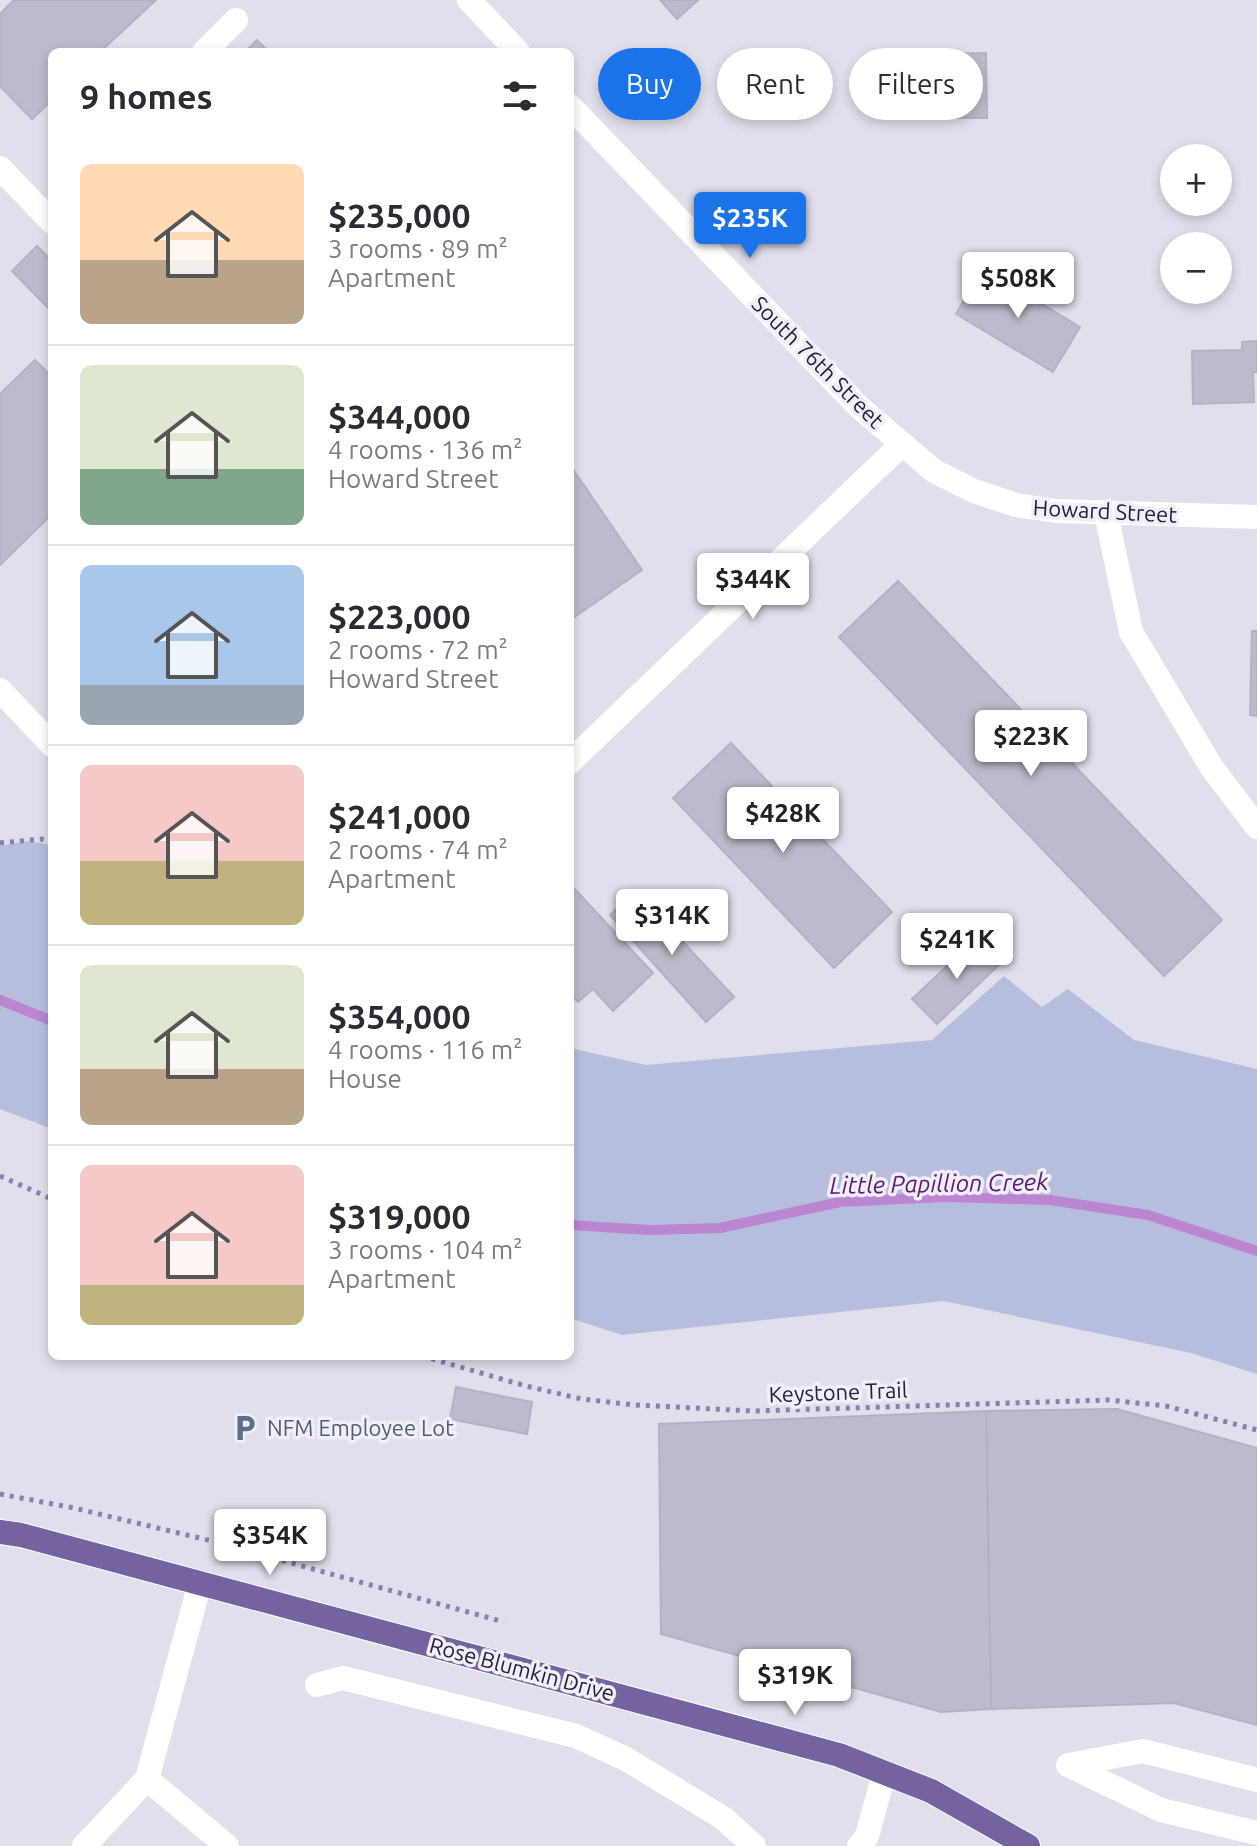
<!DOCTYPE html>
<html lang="en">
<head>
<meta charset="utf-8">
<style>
	:root { --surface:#fff; --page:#f7f7f7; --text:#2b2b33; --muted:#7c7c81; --line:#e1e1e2; --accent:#1a73e8 }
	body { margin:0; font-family:Ubuntu,sans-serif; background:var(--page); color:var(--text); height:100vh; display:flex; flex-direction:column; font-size:30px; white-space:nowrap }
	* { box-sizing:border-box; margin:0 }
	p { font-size:26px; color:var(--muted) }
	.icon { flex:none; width:44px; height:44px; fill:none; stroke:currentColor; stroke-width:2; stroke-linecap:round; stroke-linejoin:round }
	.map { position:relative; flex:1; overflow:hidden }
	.side { position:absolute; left:48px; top:48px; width:526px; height:1312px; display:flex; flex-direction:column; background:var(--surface); border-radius:12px; box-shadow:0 4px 12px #0003 }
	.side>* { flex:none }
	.banner { position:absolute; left:598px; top:48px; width:538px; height:72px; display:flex; gap:16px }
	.fabs { position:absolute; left:1160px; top:144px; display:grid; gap:16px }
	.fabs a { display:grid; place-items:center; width:72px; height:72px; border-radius:50%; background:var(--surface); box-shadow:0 4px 12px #0003; font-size:40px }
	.price { position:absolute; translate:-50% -68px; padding:0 18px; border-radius:8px; background:#fff; color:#222; font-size:26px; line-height:52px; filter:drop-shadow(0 2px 4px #0008) }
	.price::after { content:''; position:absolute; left:50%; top:48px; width:24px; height:18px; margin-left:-12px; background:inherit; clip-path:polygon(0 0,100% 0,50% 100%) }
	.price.on { background:var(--accent); color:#fff }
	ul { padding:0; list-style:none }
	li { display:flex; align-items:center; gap:24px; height:200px; padding:0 32px }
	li+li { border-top:2px solid var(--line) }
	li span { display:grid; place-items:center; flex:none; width:224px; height:160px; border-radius:12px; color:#555 }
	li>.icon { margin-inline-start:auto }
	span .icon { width:96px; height:96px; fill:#fffc; stroke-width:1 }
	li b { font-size:34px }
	h2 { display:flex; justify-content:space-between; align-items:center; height:96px; padding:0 32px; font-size:34px }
	.pill { padding:0 28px; border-radius:36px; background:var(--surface); box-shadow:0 4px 12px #0003; font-size:28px; line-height:72px }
	.pill.on { background:var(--accent); color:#fff }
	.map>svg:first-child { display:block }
	.green { fill:#b7bedd }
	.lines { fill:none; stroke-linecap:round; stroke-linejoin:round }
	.stream { stroke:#bb85d2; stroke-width:10 }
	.building { fill:#bdbbcb; stroke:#b4b1c4; stroke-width:2 }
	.major-casing { stroke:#fff; stroke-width:26 }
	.path { stroke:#8a7faf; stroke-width:5; stroke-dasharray:4 6; stroke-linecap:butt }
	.minor { stroke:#fff; stroke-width:24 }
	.major { stroke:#7562a1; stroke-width:24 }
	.labels { text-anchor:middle; stroke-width:7; stroke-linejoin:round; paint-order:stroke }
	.street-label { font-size:22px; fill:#27203b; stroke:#f0eff7 }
	.service-label { font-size:22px; fill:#4e5e75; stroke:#f0eff7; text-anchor:start }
	.water-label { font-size:24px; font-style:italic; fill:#5d1978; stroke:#f0eff7 }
</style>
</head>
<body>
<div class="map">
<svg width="1257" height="1846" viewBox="0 0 1257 1846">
	<rect width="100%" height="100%" fill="#e0dfeb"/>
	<!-- green -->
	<g class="green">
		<path d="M 28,841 L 52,845 L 52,1129 L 0,1109 L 0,846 Z"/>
		<path d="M 1004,976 L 1042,1007 L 1068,989 L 1134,1040 L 1257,1069 L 1257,1374 L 1191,1353 L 944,1301 L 622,1335 L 570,1318 L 570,1048 L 646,1065 L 932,1040 Z"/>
	</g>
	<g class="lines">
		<!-- stream -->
		<g class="stream">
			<path d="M 0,1000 L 52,1021"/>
			<path d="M 570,1225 L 650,1230 L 720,1228 L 840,1202 L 943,1197 L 1050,1200 L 1148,1215 L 1257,1251"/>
		</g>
	</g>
	<!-- building -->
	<g class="building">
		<path d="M 14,0 L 156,0 L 100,52 L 52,52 L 52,100 L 32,119 L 0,86 L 0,14 Z"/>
		<path d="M 660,0 L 698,0 L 677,19 Z"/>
		<path d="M 257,40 L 269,52 L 245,52 Z"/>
		<path d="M 986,53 L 987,118 L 936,118 L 936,85 L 900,86 L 900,106 L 874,106 L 873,55 Z"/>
		<path d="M 37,246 L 52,261 L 52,312 L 12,271 Z"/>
		<path d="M 983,268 L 1080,327 L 1053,372 L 956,314 Z"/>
		<path d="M 1257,341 L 1257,372 L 1253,372 L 1254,402 L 1193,404 L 1192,351 L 1242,350 L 1242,342 Z"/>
		<path d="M 35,360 L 52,377 L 52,514 L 0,565 L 0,394 Z"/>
		<path d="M 570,465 L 642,570 L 570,620 Z"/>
		<path d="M 898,581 L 1222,920 L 1164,976 L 839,637 Z"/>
		<path d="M 1252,631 L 1257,631 L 1257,716 L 1250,715 Z"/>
		<path d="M 731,743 L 892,912 L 834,968 L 673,798 Z"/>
		<path d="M 570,884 L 653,973 L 613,1011 L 593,989 L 578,1002 L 570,994 Z"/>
		<path d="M 636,891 L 734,997 L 706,1022 L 610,915 Z"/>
		<path d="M 977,938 L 1001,963 L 937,1024 L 912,999 Z"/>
		<path d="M 456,1387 L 532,1402 L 527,1434 L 450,1419 Z"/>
		<path d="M 1117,1409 L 1257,1448 L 1257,1725 L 1174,1703 L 991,1709 L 986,1411 Z"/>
		<path d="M 986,1411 L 991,1709 L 941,1712 L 661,1634 L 659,1424 Z"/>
	</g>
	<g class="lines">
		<!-- major casing -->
		<g class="major-casing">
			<path id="major" d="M 0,1532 L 21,1535 L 839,1755 L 931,1791 L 1028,1846"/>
		</g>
		<!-- path -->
		<g class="path">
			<path d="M 0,843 L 41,839 L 52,842"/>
			<path d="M 0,1176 L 52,1199"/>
			<path d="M 422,1356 L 526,1386 L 582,1399 L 634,1405 L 753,1411 L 1109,1400 L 1166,1406 L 1257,1430"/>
			<path d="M 0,1494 L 74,1508 L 212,1541 L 504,1622"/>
		</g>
		<!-- minor -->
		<g class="minor">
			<path d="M 469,0 L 518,52"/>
			<path d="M 204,52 L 236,20"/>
			<path d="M 570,106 L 858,406 L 934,471 L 974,491 L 1016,505 L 1057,511 L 1257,517"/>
			<path d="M 0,168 L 52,222"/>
			<path d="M 1106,513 L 1131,632 L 1212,768 L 1257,827"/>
			<path d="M 0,690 L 52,745"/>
			<path d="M 570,762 L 902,444"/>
			<path d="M 317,1685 L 343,1678 L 576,1736 L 626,1759 L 723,1818 L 754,1846"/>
			<path d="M 147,1779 L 227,1846"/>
			<path d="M 1257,1780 L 1143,1751 L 1068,1765 L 1161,1810 L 1257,1833"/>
			<path d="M 84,1846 L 147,1779 L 200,1583"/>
			<path d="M 859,1846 L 867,1836 L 884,1774"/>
		</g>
		<!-- major -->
		<use href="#major" class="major"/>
	</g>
	<!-- icons -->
	<defs>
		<g id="parking-bare" transform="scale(2.16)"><path d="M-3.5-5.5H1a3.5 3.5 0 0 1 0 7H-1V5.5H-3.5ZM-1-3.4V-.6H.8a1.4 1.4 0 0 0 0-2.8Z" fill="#5c6f8a" stroke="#f0eff7" stroke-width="2.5" paint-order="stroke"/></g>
	</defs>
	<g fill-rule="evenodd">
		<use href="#parking-bare" x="245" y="1428"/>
	</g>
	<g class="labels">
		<!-- street labels -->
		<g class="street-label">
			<text transform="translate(818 362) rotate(45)" y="8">South 76th Street</text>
			<text transform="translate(1105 511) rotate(3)" y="8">Howard Street</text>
			<text transform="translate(838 1392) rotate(-2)" y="8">Keystone Trail</text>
			<text transform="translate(522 1669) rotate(15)" y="8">Rose Blumkin Drive</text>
		</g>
		<!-- service labels -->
		<g class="service-label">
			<text x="267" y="1436">NFM Employee Lot</text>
		</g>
		<!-- water labels -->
		<g class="water-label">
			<text transform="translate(939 1184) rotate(-1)" y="8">Little Papillion Creek</text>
		</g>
	</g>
</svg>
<div class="fabs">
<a>+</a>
<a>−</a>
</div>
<b class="price on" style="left:750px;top:260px">$235K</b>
<b class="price" style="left:1018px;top:320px">$508K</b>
<b class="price" style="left:753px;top:621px">$344K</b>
<b class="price" style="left:1031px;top:778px">$223K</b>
<b class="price" style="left:783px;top:855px">$428K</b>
<b class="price" style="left:672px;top:957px">$314K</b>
<b class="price" style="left:957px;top:981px">$241K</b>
<b class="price" style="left:270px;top:1577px">$354K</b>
<b class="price" style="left:795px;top:1717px">$319K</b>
<div class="banner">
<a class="pill on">Buy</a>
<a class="pill">Rent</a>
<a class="pill">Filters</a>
</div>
<section class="side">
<h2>9 homes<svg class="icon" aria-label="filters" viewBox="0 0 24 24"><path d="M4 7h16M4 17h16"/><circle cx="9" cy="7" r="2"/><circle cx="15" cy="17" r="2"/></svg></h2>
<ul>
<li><span style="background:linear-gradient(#ffd9b3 60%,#b9a48a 0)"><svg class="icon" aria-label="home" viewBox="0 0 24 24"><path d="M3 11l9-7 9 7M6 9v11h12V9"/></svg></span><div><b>$235,000</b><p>3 rooms · 89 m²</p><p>Apartment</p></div></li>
<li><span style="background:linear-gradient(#dfe7d0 65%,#7fa58c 0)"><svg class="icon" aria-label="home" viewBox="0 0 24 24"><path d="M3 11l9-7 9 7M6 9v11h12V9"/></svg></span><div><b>$344,000</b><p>4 rooms · 136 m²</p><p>Howard Street</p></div></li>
<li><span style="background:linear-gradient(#a9c7e8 75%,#9aa5b1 0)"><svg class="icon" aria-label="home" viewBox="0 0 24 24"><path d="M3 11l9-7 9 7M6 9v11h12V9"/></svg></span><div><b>$223,000</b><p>2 rooms · 72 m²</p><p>Howard Street</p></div></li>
<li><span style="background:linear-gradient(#f6c9c9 60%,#c2b280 0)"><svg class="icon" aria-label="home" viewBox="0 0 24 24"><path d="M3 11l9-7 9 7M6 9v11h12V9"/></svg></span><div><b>$241,000</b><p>2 rooms · 74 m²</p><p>Apartment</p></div></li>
<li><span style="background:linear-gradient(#dfe7d0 65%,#b9a48a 0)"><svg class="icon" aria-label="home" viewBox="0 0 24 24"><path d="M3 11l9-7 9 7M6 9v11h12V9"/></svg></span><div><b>$354,000</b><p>4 rooms · 116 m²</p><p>House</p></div></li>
<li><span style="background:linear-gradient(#f6c9c9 75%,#c2b280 0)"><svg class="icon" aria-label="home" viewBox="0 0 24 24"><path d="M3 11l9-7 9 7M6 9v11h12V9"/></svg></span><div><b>$319,000</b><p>3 rooms · 104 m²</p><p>Apartment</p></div></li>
</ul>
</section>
</div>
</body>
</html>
